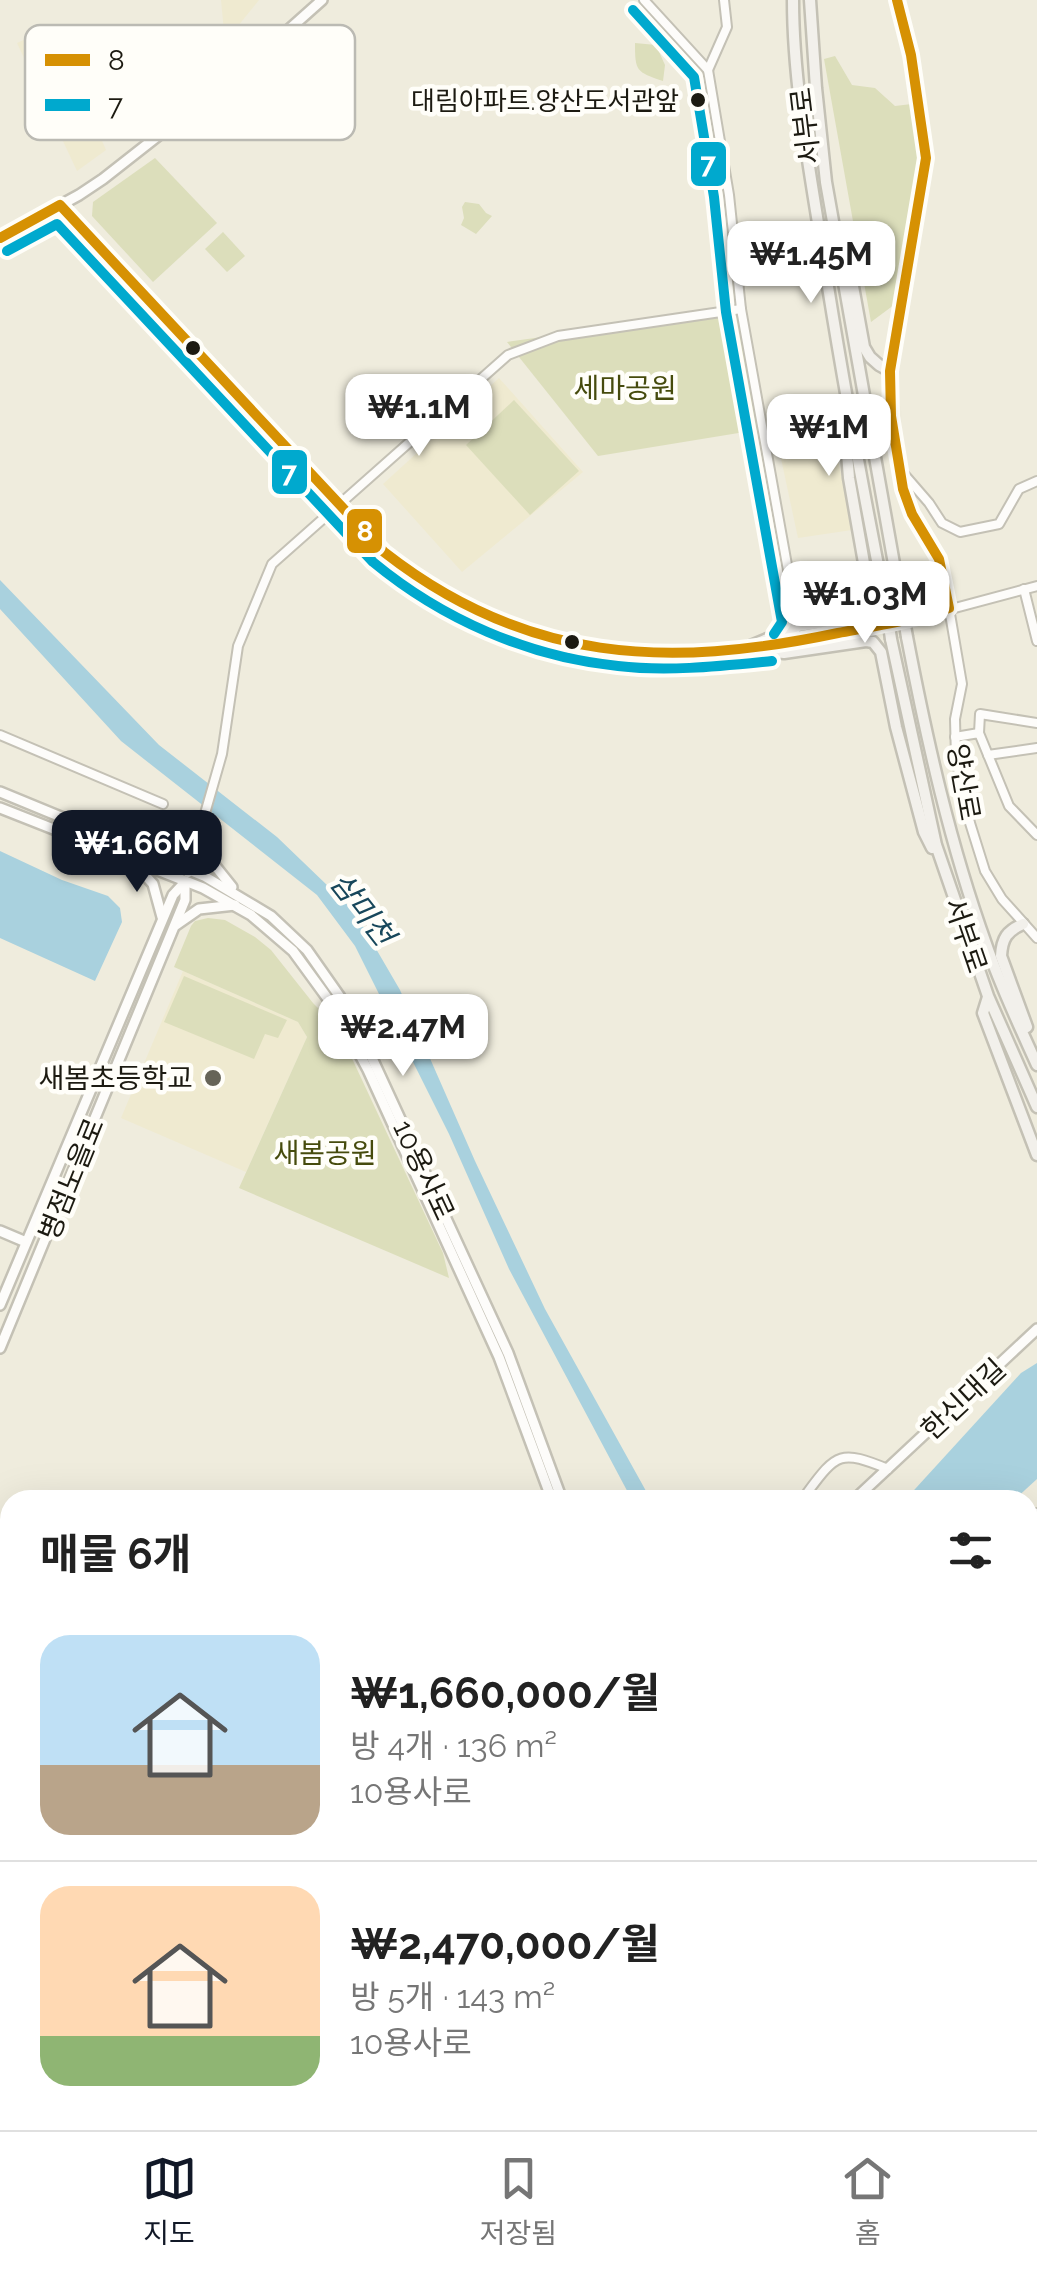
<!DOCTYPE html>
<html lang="ko">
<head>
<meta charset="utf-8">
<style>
	:root { --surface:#fff; --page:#f6f6f6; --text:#222; --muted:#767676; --line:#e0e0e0; --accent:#111827 }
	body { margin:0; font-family:Raleway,"Noto Sans KR",sans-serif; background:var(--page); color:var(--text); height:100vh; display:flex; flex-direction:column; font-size:38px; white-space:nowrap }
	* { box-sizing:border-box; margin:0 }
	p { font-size:32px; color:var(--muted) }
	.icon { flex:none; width:55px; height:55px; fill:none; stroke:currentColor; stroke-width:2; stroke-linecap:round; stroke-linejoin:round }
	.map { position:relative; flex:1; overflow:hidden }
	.drawer { position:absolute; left:0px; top:1490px; width:1038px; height:640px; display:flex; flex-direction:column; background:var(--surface); border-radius:30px 30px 0 0; box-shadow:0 10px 40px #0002 }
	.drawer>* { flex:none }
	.price { position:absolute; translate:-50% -85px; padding:0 22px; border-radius:20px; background:#fff; color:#222; font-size:32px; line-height:65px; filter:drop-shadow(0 2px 5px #0008) }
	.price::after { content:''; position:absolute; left:50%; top:60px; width:30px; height:22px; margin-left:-15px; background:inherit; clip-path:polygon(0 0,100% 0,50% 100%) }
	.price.on { background:var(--accent); color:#fff }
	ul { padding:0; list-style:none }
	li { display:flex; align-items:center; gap:30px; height:250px; padding:0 40px }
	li+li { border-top:2px solid var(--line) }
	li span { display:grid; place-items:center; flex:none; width:280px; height:200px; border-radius:30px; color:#555 }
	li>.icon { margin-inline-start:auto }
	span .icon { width:120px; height:120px; fill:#fffc; stroke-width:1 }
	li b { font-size:42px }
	h2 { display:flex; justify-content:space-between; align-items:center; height:120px; padding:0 40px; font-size:42px }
	.dock { display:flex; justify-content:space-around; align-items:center; height:140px; border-top:2px solid var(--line); background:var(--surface); font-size:28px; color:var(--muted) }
	.dock a { display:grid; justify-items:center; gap:5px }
	.dock .on { color:var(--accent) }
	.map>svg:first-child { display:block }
	.built { fill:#efead0 }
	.green { fill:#dcdebb }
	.water { fill:#a9d1de }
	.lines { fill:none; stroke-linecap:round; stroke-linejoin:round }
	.minor-casing { stroke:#c4c1b5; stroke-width:12 }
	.tertiary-casing { stroke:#c4c1b5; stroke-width:14 }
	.secondary-casing { stroke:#c4c1b5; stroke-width:15 }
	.primary-casing { stroke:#cccac3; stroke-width:16 }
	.trunk-casing { stroke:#cccac3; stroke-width:16 }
	.minor { stroke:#fdfcfa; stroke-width:8 }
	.tertiary { stroke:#fdfcfa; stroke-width:9 }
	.secondary { stroke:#f2f0eb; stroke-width:10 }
	.primary { stroke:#e7e4da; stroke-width:11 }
	.trunk { stroke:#e0dccf; stroke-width:11 }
	.secondary-bridge-casing { stroke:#c4c1b5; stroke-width:15; stroke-linecap:butt }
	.secondary-bridge { stroke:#f2f0eb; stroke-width:10 }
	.bus-1-casing { stroke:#fffef9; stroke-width:18 }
	.bus-2-casing { stroke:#fffef9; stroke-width:18 }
	.bus-1 { stroke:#d69103; stroke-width:10 }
	.bus-2 { stroke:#00a9ce; stroke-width:10 }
	.bus-dot { fill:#1c1a11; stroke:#fffef9; stroke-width:4 }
	.poi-dot { fill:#666458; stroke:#fffef9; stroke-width:4 }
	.labels { text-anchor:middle; stroke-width:9; stroke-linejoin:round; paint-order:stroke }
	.bus-label { font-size:26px; fill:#1c1a11; stroke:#fffef9; text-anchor:end }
	.street-label { font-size:28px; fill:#1c1a11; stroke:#fffef9 }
	.park-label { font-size:28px; fill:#464b0d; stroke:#fffef9 }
	.poi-label { font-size:28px; fill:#1c1a11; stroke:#fffef9; text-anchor:end }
	.water-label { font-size:30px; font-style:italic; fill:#17475b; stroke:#fffef9 }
	.key { fill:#fffef9; stroke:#bbbab3; stroke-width:2.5 }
	.key-label { font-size:28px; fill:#1c1a11 }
	.line-badge { stroke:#fffef9; stroke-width:4 }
	.badge-label { font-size:28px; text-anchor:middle; font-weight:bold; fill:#fff }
</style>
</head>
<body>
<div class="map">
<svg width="1037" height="2130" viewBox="0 0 1037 2130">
	<rect width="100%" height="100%" fill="#efecdd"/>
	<!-- built -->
	<g class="built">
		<path d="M 221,0 L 259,0 L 225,42 Z"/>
		<path d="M 52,27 L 106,150 L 77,171 L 17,43 Z"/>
		<path d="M 499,378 L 583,472 L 462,572 L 383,484 Z"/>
		<path d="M 829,414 L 852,530 L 798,538 L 773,421 Z"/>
		<path d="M 183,971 L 298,1022 L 307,1037 L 246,1172 L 121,1118 Z"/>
	</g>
	<!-- green -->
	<g class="green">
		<path d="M 635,43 L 656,45 L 665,65 L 663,81 C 636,72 635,71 635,43 Z"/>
		<path d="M 835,56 L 852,85 L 875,88 L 895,106 L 920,103 L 926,158 L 902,299 L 871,322 L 824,59 Z"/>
		<path d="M 155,158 L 217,223 L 153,282 L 92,216 L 93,202 Z"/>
		<path d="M 465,202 L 479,204 L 486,213 L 492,216 L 476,234 L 461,225 L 464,218 L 462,207 Z"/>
		<path d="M 223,232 L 245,256 L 227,272 L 205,249 Z"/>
		<path d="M 741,309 L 763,429 L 598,456 L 507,342 Z"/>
		<path d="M 514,400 L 579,471 L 530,515 L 466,445 Z"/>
		<path d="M 208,918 L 225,920 L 255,937 L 271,950 L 313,1003 L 328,1018 L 348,1050 L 443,1253 L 449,1278 L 239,1188 L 307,1037 L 298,1022 L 174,967 L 191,926 L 195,921 Z"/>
		<path d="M 184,976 L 287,1020 L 278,1038 L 265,1034 L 254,1059 L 164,1022 Z"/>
	</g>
	<!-- water -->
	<g class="water">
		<path d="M 0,580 L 159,745 L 277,837 L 354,911 L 400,990 L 475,1161 L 545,1309 L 651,1500 L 632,1500 L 509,1269 L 449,1134 L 355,946 L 317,895 L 121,741 L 0,609 Z"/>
		<path d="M 0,851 L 62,880 L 108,896 L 120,908 L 122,922 L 95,981 L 0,938 Z"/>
		<path d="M 1037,1363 L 1037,1479 L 1014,1500 L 905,1500 L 1021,1373 Z"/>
		<path d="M 135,2120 L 236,2120 L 231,2130 L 136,2130 Z"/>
	</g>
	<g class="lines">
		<!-- minor casing -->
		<g class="minor-casing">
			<g id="minor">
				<path d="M 644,0 L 708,70 L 729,195 L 741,309 L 798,626 L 786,643"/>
				<path d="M 897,0 L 911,55 L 926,158 L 890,371 L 893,434 L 903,489 L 912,514 L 939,559 L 949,608 L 962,684 L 955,719 L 956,759 L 970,823 L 985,871 L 1002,899 L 1037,938"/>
				<path d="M 708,70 L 727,27 L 724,0"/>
				<path d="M 60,205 L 384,552 L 408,572 L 435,590 L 479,614 L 563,641 L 627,652 L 702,651 L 770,646 L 925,616 L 1037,586"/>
				<path d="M 903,473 L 929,503 L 942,523 L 960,532 L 999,524 L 1019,489 L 1037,481"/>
				<path d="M 1024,589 L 1037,641"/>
				<path d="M 979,733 L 980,714 L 1037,723"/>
				<path d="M 0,735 L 163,804"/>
				<path d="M 955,737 L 979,733 L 1009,806 L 1037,835"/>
				<path d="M 988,755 L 1037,748"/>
				<path d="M 188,873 L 222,754 L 238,646 L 272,564 L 508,355 L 558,336 L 741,309"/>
				<path d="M 809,1500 L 807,1493 C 837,1452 841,1450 888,1469"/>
				<path d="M 1028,1521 L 1037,1513"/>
			</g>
		</g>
		<!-- tertiary casing -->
		<g class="tertiary-casing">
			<g id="tertiary">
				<path d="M 0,238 L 79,195 L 103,179 L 257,58 L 322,0"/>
				<path d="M 0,792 L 204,876 L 271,916 L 307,950 L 340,997 L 371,1056 L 508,1353 L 562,1500"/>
				<path d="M 0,808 L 203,888 L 251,915 L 293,951 L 336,1010 L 368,1070 L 499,1357 L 552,1500"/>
				<path d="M 144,846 L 178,842 L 202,829 L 212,862 L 232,887"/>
				<path d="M 133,862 L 153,884 L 162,917"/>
				<path d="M 176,925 L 199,909 L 235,905"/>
				<path d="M 0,1231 L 26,1242"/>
				<path d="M 0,1305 L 173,895 L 185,882"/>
				<path d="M 0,1348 L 185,900 L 185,881"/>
				<path d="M 854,1500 L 1037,1329"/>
				<path d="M 1028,1749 L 1037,1745"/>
				<path d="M 1028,1759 L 1037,1755"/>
			</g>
		</g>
		<!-- secondary casing -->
		<g class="secondary-casing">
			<g id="secondary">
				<path d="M 793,0 C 793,75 807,155 819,229 C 838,355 861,480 886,606"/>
				<path d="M 810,0 L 816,88 L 826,182 L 901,603"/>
				<path d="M 842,263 L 852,281 L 864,347 L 870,357 L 879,365 L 890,371"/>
				<path d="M 907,637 C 927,741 950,844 986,944 C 1000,985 1019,1025 1037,1065"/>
				<path d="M 891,639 L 936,845 L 988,996 L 1037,1107"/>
				<path d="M 746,648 L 784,653 L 866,641 L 873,642 L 881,652 L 896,727 L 924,832 L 932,848"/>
				<path d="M 746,648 L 798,626 L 846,619 L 856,614 L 864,605 L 867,580 L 849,478 L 845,428"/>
				<path d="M 1023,924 C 1007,931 1002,938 1001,956 L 1027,1027"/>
				<path d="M 988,997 L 983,1013 L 1037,1155"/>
			</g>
		</g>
		<!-- primary casing -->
		<g class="primary-casing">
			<g id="primary">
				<path d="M 0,2068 L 10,2071"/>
				<path d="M 0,2081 L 10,2084"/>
				<path d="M 275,2120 L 278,2130"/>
				<path d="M 287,2120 L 313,2130"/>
				<path d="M 328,2120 L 349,2130"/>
			</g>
		</g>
		<!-- trunk casing -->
		<g class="trunk-casing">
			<g id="trunk">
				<path d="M 1028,1626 L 1037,1625"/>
				<path d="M 1028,1647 L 1037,1645"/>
				<path d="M 0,1787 L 10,1784"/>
				<path d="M 0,1808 L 10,1806"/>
				<path d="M 0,1831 L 10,1828"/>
				<path d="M 0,1845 L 10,1841"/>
			</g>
		</g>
		<!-- minor -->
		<use href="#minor" class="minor"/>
		<!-- tertiary -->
		<use href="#tertiary" class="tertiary"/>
		<!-- secondary -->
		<use href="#secondary" class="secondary"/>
		<!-- primary -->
		<use href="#primary" class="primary"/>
		<!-- trunk -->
		<use href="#trunk" class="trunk"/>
		<!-- secondary-bridge casing -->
		<g class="secondary-bridge-casing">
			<g id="secondary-bridge">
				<path d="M 901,603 L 907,637"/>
				<path d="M 886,606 L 891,639"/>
			</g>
		</g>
		<!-- secondary-bridge -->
		<use href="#secondary-bridge" class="secondary-bridge"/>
		<!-- bus-1 casing -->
		<g class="bus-1-casing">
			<path id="bus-1" d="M 0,238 L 60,205 L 384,552 C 526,663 667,669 838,633 C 875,626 913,620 949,608 L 939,559 L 912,514 L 903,489 L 891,416 L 890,371 L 926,158 L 911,55 L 897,0"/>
		</g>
		<!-- bus-2 casing -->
		<g class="bus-2-casing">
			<g id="bus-2">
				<path d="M 633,10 L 694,77 L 714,197 L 726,312 L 782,622 L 774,634"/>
				<path d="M 7,251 L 57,224 L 373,562 C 442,619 528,657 618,666 C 668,672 721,666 772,661"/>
			</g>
		</g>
		<!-- bus-1 -->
		<use href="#bus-1" class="bus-1"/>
		<!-- bus-2 -->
		<use href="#bus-2" class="bus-2"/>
	</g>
	<!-- markers -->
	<g class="bus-dot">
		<circle cx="698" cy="100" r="9"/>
		<circle cx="193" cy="348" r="9"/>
		<circle cx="572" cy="642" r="9"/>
	</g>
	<circle class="poi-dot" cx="213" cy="1078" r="10"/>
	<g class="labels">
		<!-- bus labels -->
		<g class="bus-label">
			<text x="679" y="110">대림아파트.양산도서관앞</text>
		</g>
		<!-- street labels -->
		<g class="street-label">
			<text transform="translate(805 126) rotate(-97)" y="10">서부로</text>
			<text transform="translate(964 782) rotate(80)" y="10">양산로</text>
			<text transform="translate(966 935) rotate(71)" y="10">서부로</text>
			<text transform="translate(424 1170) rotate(65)" y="10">10용사로</text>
			<text transform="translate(71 1179) rotate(-68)" y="10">병점노을로</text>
			<text transform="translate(963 1399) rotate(-43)" y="10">한신대길</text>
		</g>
		<!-- park labels -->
		<g class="park-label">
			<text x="625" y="398">세마공원</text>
			<text x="325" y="1163">새봄공원</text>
		</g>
		<!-- poi labels -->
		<g class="poi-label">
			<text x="193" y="1088">새봄초등학교</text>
		</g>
		<!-- water labels -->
		<g class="water-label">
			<text transform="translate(362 909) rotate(52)" y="10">삼미천</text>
		</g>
	</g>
	<!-- legend -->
	<rect x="25" y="25" width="330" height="115" rx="15" class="key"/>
	<rect x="45" y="54" width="45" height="12" fill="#d69103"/>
	<rect x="45" y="99" width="45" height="12" fill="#00a9ce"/>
	<g class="key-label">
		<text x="108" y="70">8</text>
		<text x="108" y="115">7</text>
	</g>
	<g class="line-badge">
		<rect x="689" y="140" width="39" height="48" rx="10" fill="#00a9ce"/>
		<rect x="270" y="448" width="39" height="48" rx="10" fill="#00a9ce"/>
		<rect x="345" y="507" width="39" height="48" rx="10" fill="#d69103"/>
	</g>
	<g class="badge-label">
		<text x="708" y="173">7</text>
		<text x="289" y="482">7</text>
		<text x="365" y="541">8</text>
	</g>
</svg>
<b class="price" style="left:811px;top:306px">₩1.45M</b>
<b class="price" style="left:419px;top:459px">₩1.1M</b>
<b class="price" style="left:829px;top:479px">₩1M</b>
<b class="price" style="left:865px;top:646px">₩1.03M</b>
<b class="price on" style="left:137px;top:895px">₩1.66M</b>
<b class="price" style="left:403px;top:1079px">₩2.47M</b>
<section class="drawer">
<h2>매물 6개<svg class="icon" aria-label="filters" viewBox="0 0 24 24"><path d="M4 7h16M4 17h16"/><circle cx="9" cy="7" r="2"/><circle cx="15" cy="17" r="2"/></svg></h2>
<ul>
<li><span style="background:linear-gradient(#bfe0f5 65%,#b9a48a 0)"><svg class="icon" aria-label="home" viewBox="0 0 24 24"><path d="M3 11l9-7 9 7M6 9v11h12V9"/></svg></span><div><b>₩1,660,000/월</b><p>방 4개 · 136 m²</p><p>10용사로</p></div></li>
<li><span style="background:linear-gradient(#ffd9b3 75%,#8fb573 0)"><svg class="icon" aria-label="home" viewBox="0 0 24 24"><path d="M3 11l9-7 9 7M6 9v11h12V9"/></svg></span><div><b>₩2,470,000/월</b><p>방 5개 · 143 m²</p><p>10용사로</p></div></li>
</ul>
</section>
</div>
<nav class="dock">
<a class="on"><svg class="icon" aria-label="map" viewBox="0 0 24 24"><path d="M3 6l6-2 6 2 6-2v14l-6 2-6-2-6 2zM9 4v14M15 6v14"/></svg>지도</a>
<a><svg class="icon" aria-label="saved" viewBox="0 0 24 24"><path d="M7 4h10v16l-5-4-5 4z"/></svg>저장됨</a>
<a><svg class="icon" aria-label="home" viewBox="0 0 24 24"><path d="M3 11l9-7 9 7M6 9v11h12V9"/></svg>홈</a>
</nav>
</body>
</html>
